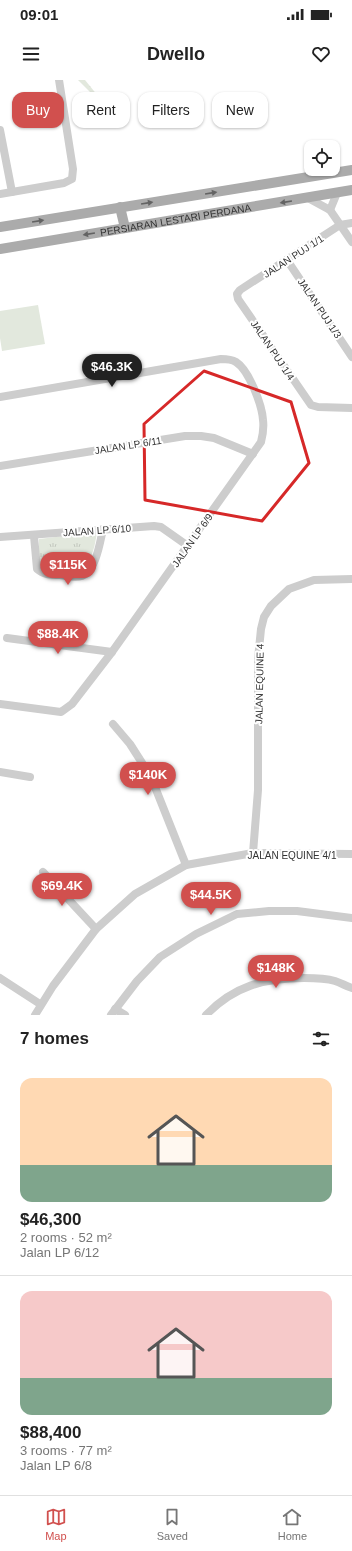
<!DOCTYPE html>
<html lang="en">
<head>
<meta charset="utf-8">
<style>
	:root { --surface:#fff; --page:#f6f6f6; --text:#222; --muted:#767676; --line:#e0e0e0; --accent:#d1504e }
	body { margin:0; font-family:Helvetica,sans-serif; background:var(--page); color:var(--text); height:100vh; display:flex; flex-direction:column; font-size:15px; white-space:nowrap }
	* { box-sizing:border-box; margin:0 }
	p { font-size:13px; color:var(--muted) }
	.icon { flex:none; width:22px; height:22px; fill:none; stroke:currentColor; stroke-width:2; stroke-linecap:round; stroke-linejoin:round }
	.map { position:relative; height:935px; overflow:hidden }
	.panel { display:flex; flex-direction:column; background:var(--surface); flex:1 }
	.panel>* { flex:none }
	.hud { position:absolute; left:12px; top:12px; width:328px; height:36px; display:flex; gap:8px }
	.fabs { position:absolute; left:304px; top:60px; display:grid; gap:8px }
	.fabs a { display:grid; place-items:center; width:36px; height:36px; border-radius:8px; background:var(--surface); box-shadow:0 1px 3px #0004; font-size:20px }
	.price { position:absolute; translate:-50% -34px; padding:0 9px; border-radius:14px; background:var(--accent); color:#fff; font-size:13px; line-height:26px; filter:drop-shadow(0 1px 2px #0008) }
	.price::after { content:''; position:absolute; left:50%; top:24px; width:12px; height:9px; margin-left:-6px; background:inherit; clip-path:polygon(0 0,100% 0,50% 100%) }
	.price.active { background:#222; color:#fff }
	ul { padding:0; list-style:none }
	li { display:grid; align-content:center; gap:8px; height:212px; padding:0 20px }
	li+li { border-top:1px solid var(--line) }
	li span { display:grid; place-items:center; height:124px; border-radius:12px; color:#555 }
	li>.icon { margin-inline-start:auto }
	span .icon { width:72px; height:72px; fill:#fffc; stroke-width:1 }
	li b { font-size:17px }
	h2 { display:flex; justify-content:space-between; align-items:center; height:48px; padding:0 20px; font-size:17px }
	.chip { padding:0 14px; border-radius:12px; background:var(--surface); box-shadow:0 1px 3px #0004; font-size:14px; line-height:36px }
	.chip.active { background:var(--accent); color:#fff }
	.status { display:flex; justify-content:space-between; align-items:center; height:28px; padding:0 20px; background:var(--surface); direction:ltr }
	.status svg { height:11px; fill:currentColor }
	header { display:flex; justify-content:space-between; align-items:center; height:52px; padding:0 20px; background:var(--surface); font-size:18px; font-weight:700 }
	.menu { display:flex; justify-content:space-around; align-items:center; height:56px; border-top:1px solid var(--line); background:var(--surface); font-size:11px; color:var(--muted) }
	.menu a { display:grid; justify-items:center; gap:2px }
	.menu .active { color:var(--accent) }
	.map>svg:first-child { display:block }
	.grass { fill:url(#grass-tufts) }
	.forest { fill:url(#forest-firs) }
	.garden { fill:#e2e8dd }
	.lines { fill:none; stroke-linecap:round; stroke-linejoin:round }
	.minor { stroke:#cdcdcd; stroke-width:8 }
	.major { stroke:#ababab; stroke-width:10 }
	.oneway { fill:#636363 }
	.marked { fill:none; stroke:#d62828; stroke-width:3; stroke-linejoin:round }
	.labels { text-anchor:middle; stroke-width:4; stroke-linejoin:round; paint-order:stroke }
	.street-label { font-size:10px; fill:#333; stroke:#fff }
</style>
</head>
<body>
<div class="status"><b>09:01</b><svg viewBox="0 0 49 12"><path d="M0 12V9h3v3zM5 12V6h3v6zM10 12V3h3v9zM15 12V0h3v12zM26 1h20v11H26zM47 4h2v5h-2z"/></svg></div>
<header><svg class="icon" aria-label="menu" viewBox="0 0 24 24"><path d="M4 6h16M4 12h16M4 18h16"/></svg>Dwello<svg class="icon" aria-label="heart" viewBox="0 0 24 24"><path d="M12 20l-8-8c-3-5 5-10 8-4 3-6 11-1 8 4z"/></svg></header>
<div class="map">
<svg width="352" height="935" viewBox="0 0 352 935">
	<defs>
		<pattern id="grass-tufts" width="24" height="20" patternUnits="userSpaceOnUse"><rect width="24" height="20" fill="#e2e8dd"/><path d="M3 7l-1-3M5 7V3M7 7l1-3M15 17l-1-3M17 17v-4M19 17l1-3" fill="none" stroke="#c2c7be"/></pattern>
		<pattern id="forest-firs" width="22" height="20" patternUnits="userSpaceOnUse"><rect width="22" height="20" fill="#e2e8dd"/><path d="M5 1l3.5 6h-7zM16 11l3.5 6h-7z" fill="#c2c7be"/></pattern>
	</defs>
	<rect width="100%" height="100%" fill="#fff"/>
	<!-- grass -->
	<path class="grass" d="M 97,452 C 94,471 93,478 77,492 L 46,490 L 39,484 L 39,459 Z"/>
	<!-- forest -->
	<path class="forest" d="M 78,0 L 85,0 L 115,37 Z"/>
	<!-- garden -->
	<path class="garden" d="M 38,225 L 45,264 L 2,271 L 0,258 L 0,231 Z"/>
	<g class="lines">
		<!-- minor -->
		<g class="minor">
			<path d="M 0,50 L 12,112"/>
			<path d="M 0,114 L 64,103 L 72,99 L 73,89 L 59,0"/>
			<path d="M 308,118 L 330,130 L 352,162"/>
			<path d="M 330,130 L 337,113"/>
			<path d="M 352,143 L 340,145 L 240,210 L 237,214 L 238,219 L 311,325 L 318,327 L 352,328"/>
			<path d="M 287,180 L 352,277"/>
			<path d="M 0,317 L 221,279 C 226,279 231,279 236,282 C 249,290 262,325 263,340 C 264,347 263,354 261,362 L 112,572 L 72,624 L 61,632 L 0,624"/>
			<path d="M 0,386 L 185,356 L 201,356 L 214,358 L 253,374"/>
			<path d="M 34,456 L 37,489 C 44,495 51,495 60,495 C 67,496 75,498 82,496 C 96,491 100,462 103,449"/>
			<path d="M 0,457 L 154,446 L 161,447 L 188,466"/>
			<path d="M 7,558 L 112,572"/>
			<path d="M 113,644 L 130,664 L 144,686 L 155,707 L 186,785"/>
			<path d="M 0,692 L 30,697"/>
			<path d="M 253,773 L 258,710 L 258,579 L 261,549 L 264,537 L 271,526 L 289,509 L 314,500 L 352,499"/>
			<path d="M 43,792 L 96,849"/>
			<path d="M 0,898 L 40,924"/>
			<path d="M 115,929 L 125,935"/>
			<path d="M 35,935 L 53,906 L 96,849 L 135,814 L 186,785 L 253,773 L 352,774"/>
			<path d="M 111,935 L 137,901 L 160,877 L 196,854 L 237,834 L 269,831 L 297,831 L 352,838"/>
			<path d="M 206,935 C 234,906 264,898 304,898 C 314,898 325,898 335,901 C 341,903 346,906 352,908"/>
		</g>
		<!-- major -->
		<g class="major">
			<path d="M 120,127 L 125,148"/>
			<path d="M 0,147 L 352,90"/>
			<path id="s1" d="M 0,169 L 352,110"/>
		</g>
	</g>
	<!-- one-way arrows -->
	<defs><path id="oneway-solid" d="M-6-.8H1V-3.2L6.5 0L1 3.2V.8H-6Z"/></defs>
	<g class="oneway">
		<use href="#oneway-solid" transform="translate(211 113) rotate(-9)"/>
		<use href="#oneway-solid" transform="translate(286 122) rotate(171)"/>
		<use href="#oneway-solid" transform="translate(147 123) rotate(-9)"/>
		<use href="#oneway-solid" transform="translate(38 141) rotate(-9)"/>
		<use href="#oneway-solid" transform="translate(89 154) rotate(171)"/>
	</g>
	<!-- marked area -->
	<path class="marked" d="M 204,291 L 291,322 L 309,383 L 262,441 L 145,420 L 144,344 Z"/>
	<g class="labels">
		<!-- street labels -->
		<g class="street-label">
			<text dy="4" stroke="none"><textPath href="#s1" startOffset="178">PERSIARAN LESTARI PERDANA</textPath></text>
			<text transform="translate(293 176) rotate(-33)" y="4">JALAN PUJ 1/1</text>
			<text transform="translate(320 228) rotate(56)" y="4">JALAN PUJ 1/3</text>
			<text transform="translate(273 270) rotate(56)" y="4">JALAN PUJ 1/4</text>
			<text transform="translate(128 365) rotate(-9)" y="4">JALAN LP 6/11</text>
			<text transform="translate(97 450) rotate(-4)" y="4">JALAN LP 6/10</text>
			<text transform="translate(192 460) rotate(-55)" y="4">JALAN LP 6/9</text>
			<text transform="translate(259 604) rotate(-89)" y="4">JALAN EQUINE 4</text>
			<text x="292" y="779">JALAN EQUINE 4/1</text>
		</g>
	</g>
</svg>
<div class="fabs">
<a><svg class="icon" aria-label="locate" viewBox="0 0 24 24"><circle cx="12" cy="12" r="6"/><path d="M12 2v4M12 18v4M2 12h4M18 12h4"/></svg></a>
</div>
<b class="price active" style="left:112px;top:308px">$46.3K</b>
<b class="price" style="left:68px;top:506px">$115K</b>
<b class="price" style="left:58px;top:575px">$88.4K</b>
<b class="price" style="left:148px;top:716px">$140K</b>
<b class="price" style="left:62px;top:827px">$69.4K</b>
<b class="price" style="left:211px;top:836px">$44.5K</b>
<b class="price" style="left:276px;top:909px">$148K</b>
<div class="hud">
<a class="chip active">Buy</a>
<a class="chip">Rent</a>
<a class="chip">Filters</a>
<a class="chip">New</a>
</div>
</div>
<section class="panel">
<h2>7 homes<svg class="icon" aria-label="filters" viewBox="0 0 24 24"><path d="M4 7h16M4 17h16"/><circle cx="9" cy="7" r="2"/><circle cx="15" cy="17" r="2"/></svg></h2>
<ul>
<li><span style="background:linear-gradient(#ffd9b3 70%,#7fa58c 0)"><svg class="icon" aria-label="home" viewBox="0 0 24 24"><path d="M3 11l9-7 9 7M6 9v11h12V9"/></svg></span><div><b>$46,300</b><p>2 rooms · 52 m²</p><p>Jalan LP 6/12</p></div></li>
<li><span style="background:linear-gradient(#f6c9c9 70%,#7fa58c 0)"><svg class="icon" aria-label="home" viewBox="0 0 24 24"><path d="M3 11l9-7 9 7M6 9v11h12V9"/></svg></span><div><b>$88,400</b><p>3 rooms · 77 m²</p><p>Jalan LP 6/8</p></div></li>
</ul>
</section>
<nav class="menu">
<a class="active"><svg class="icon" aria-label="map" viewBox="0 0 24 24"><path d="M3 6l6-2 6 2 6-2v14l-6 2-6-2-6 2zM9 4v14M15 6v14"/></svg>Map</a>
<a><svg class="icon" aria-label="saved" viewBox="0 0 24 24"><path d="M7 4h10v16l-5-4-5 4z"/></svg>Saved</a>
<a><svg class="icon" aria-label="home" viewBox="0 0 24 24"><path d="M3 11l9-7 9 7M6 9v11h12V9"/></svg>Home</a>
</nav>
</body>
</html>
